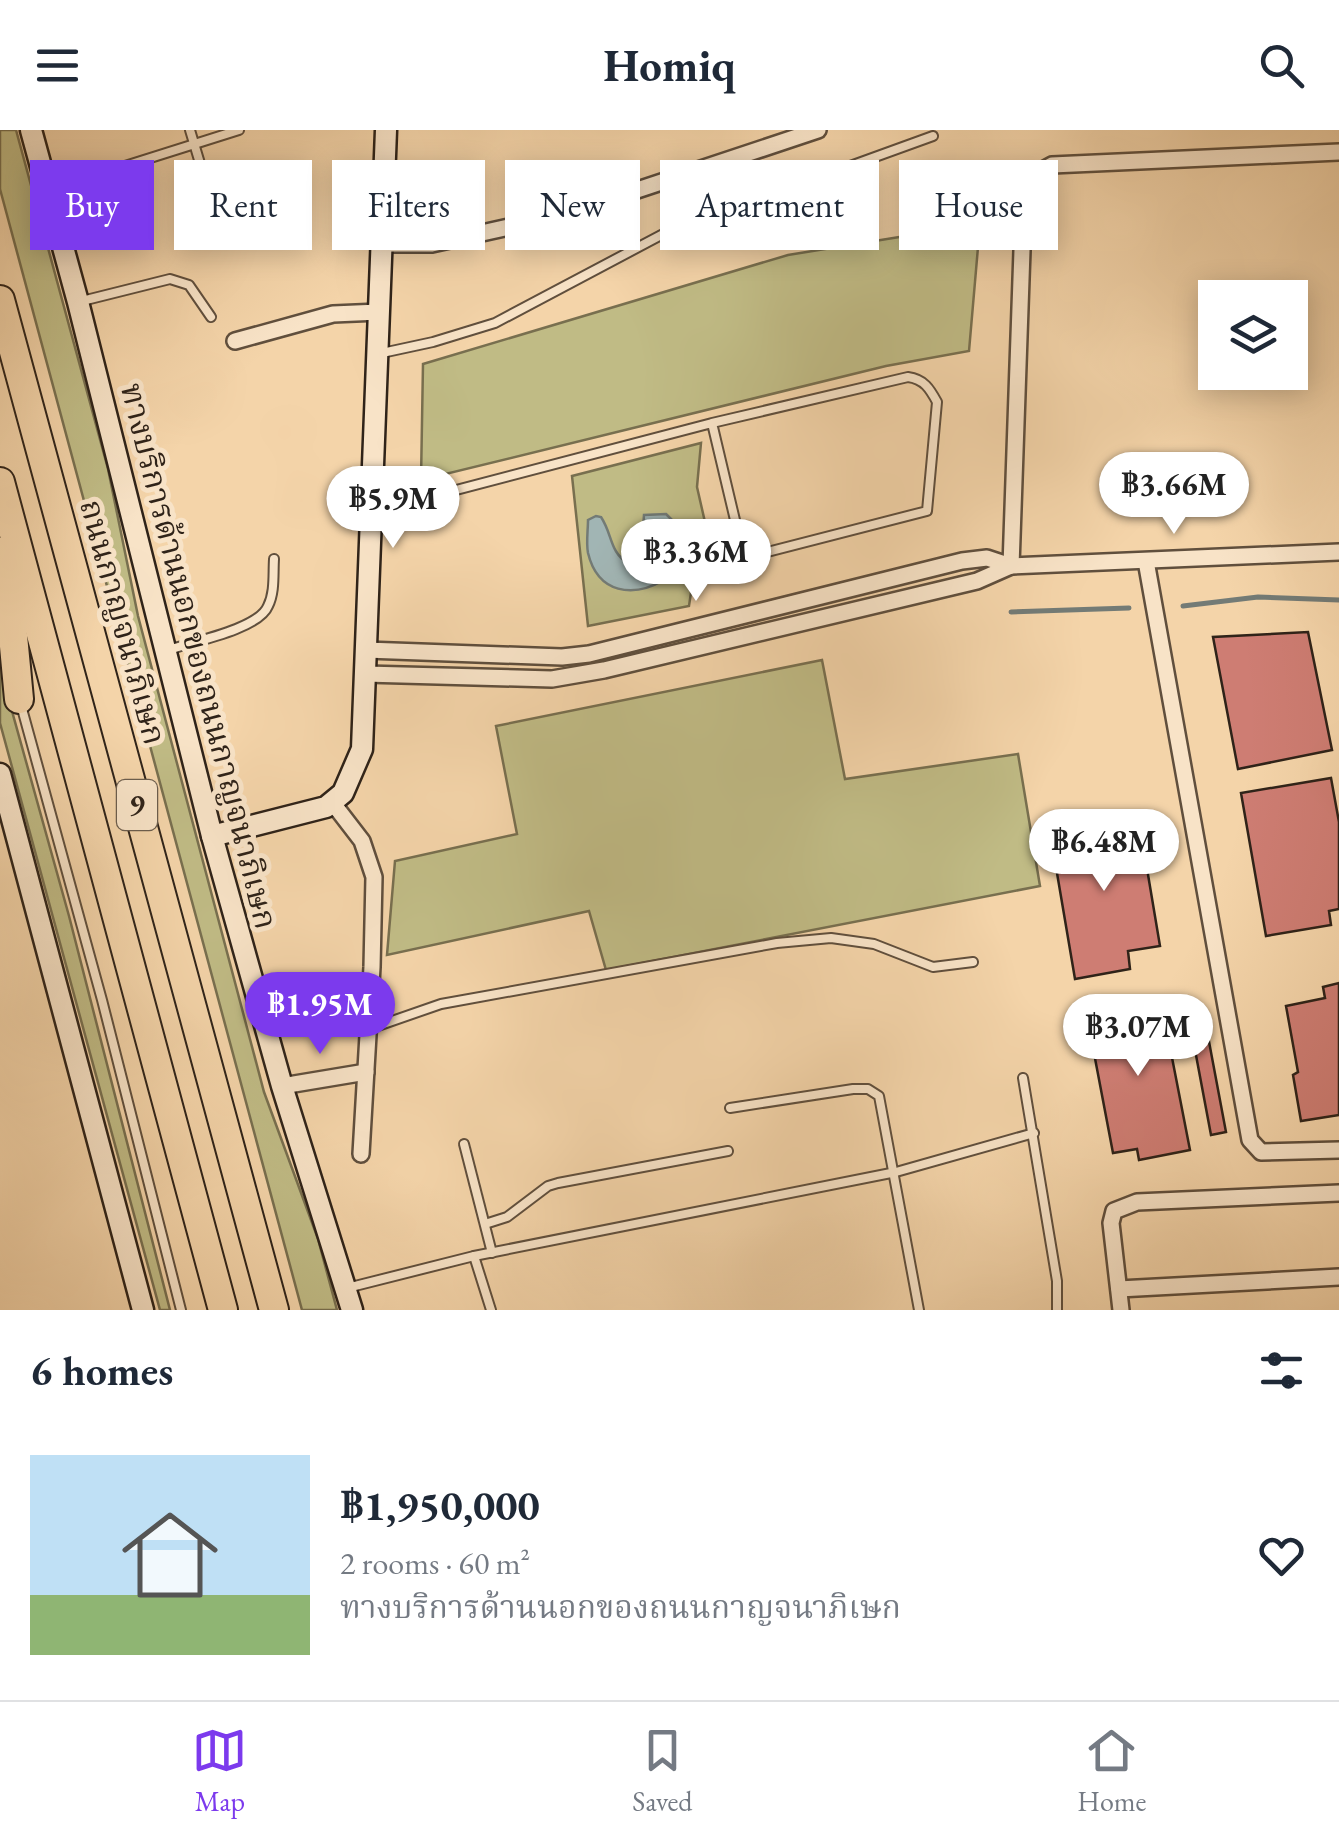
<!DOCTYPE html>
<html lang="en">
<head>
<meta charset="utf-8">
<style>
	:root { --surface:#fff; --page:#f6f6f7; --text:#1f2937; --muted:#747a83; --line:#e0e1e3; --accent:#7c3aed }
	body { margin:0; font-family:"EB Garamond","Noto Serif Thai",serif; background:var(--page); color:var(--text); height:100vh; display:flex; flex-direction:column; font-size:38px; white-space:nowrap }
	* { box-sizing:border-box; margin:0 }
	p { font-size:32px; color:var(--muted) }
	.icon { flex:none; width:55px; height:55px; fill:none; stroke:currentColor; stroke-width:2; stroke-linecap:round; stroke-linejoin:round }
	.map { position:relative; height:1180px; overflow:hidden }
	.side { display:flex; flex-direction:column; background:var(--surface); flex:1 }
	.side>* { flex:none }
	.top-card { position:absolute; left:30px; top:30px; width:1280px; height:90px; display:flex; gap:20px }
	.tools { position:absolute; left:1198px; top:150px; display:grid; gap:20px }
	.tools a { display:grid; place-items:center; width:110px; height:110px; border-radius:0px; background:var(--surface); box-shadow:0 5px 25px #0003; font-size:50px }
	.price { position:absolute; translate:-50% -85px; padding:0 22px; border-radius:35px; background:#fff; color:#222; font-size:32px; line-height:65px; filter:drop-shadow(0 2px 5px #0008) }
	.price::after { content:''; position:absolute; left:50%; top:60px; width:30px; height:22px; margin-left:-15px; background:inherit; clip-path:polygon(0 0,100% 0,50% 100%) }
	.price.current { background:var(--accent); color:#fff }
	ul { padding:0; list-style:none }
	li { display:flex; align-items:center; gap:30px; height:250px; padding:0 30px }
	li span { display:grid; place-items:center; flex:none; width:280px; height:200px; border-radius:0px; color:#555 }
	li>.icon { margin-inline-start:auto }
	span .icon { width:120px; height:120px; fill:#fffc; stroke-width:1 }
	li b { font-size:42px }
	h2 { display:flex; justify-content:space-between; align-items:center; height:120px; padding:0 30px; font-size:42px }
	.tag { padding:0 35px; border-radius:0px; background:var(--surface); box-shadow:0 5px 25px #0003; font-size:35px; line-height:90px }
	.tag.current { background:var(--accent); color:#fff }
	header { display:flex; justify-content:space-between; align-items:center; height:130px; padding:0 30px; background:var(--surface); font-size:45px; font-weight:700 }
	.dock { display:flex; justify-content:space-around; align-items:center; height:140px; border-top:2px solid var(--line); background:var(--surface); font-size:28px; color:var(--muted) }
	.dock a { display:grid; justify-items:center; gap:5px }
	.dock .current { color:var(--accent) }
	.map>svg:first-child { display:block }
	.green { fill:#c0bb85; stroke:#786f4f; stroke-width:2.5 }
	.water { fill:#a1b5b4; stroke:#737b76; stroke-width:2.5 }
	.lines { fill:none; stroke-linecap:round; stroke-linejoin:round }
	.stream { stroke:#737b76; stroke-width:5 }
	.building { fill:#ce7d73; stroke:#2f2319; stroke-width:2.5 }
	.lane-casing { stroke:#604f3d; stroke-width:12 }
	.street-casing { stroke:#604f3d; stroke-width:20 }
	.secondary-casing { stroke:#2f2319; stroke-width:25 }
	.highway-casing { stroke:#2f2319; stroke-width:32 }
	.lane { stroke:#f8e3c7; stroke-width:8 }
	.street { stroke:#f8e3c7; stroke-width:15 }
	.secondary { stroke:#f8e3c7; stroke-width:20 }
	.highway { stroke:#f4d4a9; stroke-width:28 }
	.labels { text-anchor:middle; stroke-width:10; stroke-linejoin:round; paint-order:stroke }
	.shield { fill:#f8e3c7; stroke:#6b5d4d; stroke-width:2.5 }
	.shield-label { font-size:30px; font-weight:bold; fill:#2f2319 }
	.street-label { font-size:32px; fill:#2f2319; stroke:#f8e3c7 }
</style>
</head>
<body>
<header><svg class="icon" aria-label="menu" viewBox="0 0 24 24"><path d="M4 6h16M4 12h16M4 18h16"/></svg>Homiq<svg class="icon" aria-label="search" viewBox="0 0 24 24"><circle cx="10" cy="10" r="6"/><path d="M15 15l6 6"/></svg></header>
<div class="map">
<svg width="1339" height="1180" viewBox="0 0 1339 1180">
	<rect width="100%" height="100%" fill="#f4d4a9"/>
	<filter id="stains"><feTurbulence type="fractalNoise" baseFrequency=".002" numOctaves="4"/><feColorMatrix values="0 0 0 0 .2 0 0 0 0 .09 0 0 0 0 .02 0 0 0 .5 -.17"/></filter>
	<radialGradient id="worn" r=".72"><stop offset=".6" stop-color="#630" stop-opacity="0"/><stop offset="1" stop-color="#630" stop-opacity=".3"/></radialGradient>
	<!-- green -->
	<g class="green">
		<path d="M 0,0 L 16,0 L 108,339 L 138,486 L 264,962 L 318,1109 L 337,1180 L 302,1180 L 0,59 Z"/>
		<path d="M 980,94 L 969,221 L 886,236 L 421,350 L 423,234 L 788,125 Z"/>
		<path d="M 701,313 L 697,357 L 712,423 L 696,429 L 689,476 L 588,496 L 572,346 Z"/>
		<path d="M 822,530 L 845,649 L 1018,624 L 1040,756 L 606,840 L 589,781 L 387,825 L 395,731 L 517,704 L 496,596 Z"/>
		<path d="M 0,538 L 69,786 L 170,1180 L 160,1180 L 0,593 Z"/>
	</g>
	<!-- water -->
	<path class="water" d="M 666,384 L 676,394 L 664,450 C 633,468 598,464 588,423 C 586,413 588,400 588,390 L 596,386 L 601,387 C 613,405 609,422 629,434 L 641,426 L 644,385 Z"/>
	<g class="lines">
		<!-- stream -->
		<g class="stream">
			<path d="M 1183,476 L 1258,467 L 1339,470"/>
			<path d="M 1011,482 L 1129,478"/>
		</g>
	</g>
	<!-- building -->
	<g class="building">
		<path d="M 1308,502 L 1332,620 L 1238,639 L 1213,507 Z"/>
		<path d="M 1331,648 L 1339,692 L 1339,779 L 1329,781 L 1331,795 L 1266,806 L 1241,663 Z"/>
		<path d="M 1111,686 L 1113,695 L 1139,691 L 1160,816 L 1128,821 L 1130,839 L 1075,849 L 1049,696 Z"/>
		<path d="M 1339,853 L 1339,985 L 1301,991 L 1293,945 L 1298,942 L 1286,876 L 1325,868 L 1323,857 Z"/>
		<path d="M 1160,866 L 1190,1020 L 1139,1030 L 1137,1019 L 1113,1023 L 1086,881 Z"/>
		<path d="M 1204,885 L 1226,1002 L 1211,1005 L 1189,888 Z"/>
	</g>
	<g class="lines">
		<!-- lane casing -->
		<g class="lane-casing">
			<g id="lane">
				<path d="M 190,0 L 214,80"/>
				<path d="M 52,59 L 239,0"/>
				<path d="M 78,172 L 170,149 L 189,155 L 211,187"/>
				<path d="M 382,223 L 433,212 L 495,193 L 665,103 L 933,6"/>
				<path d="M 372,382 L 712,293 L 908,247 C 924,249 930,259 937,272 L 927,381 L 744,428 L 712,293"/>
				<path d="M 168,520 C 192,512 259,499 268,476 C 275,462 273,445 274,429"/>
				<path d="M 21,575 L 102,870 L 181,1180"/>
				<path d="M 369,899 L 441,874 L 777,813 L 831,808 L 874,814 L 933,837 L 973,832"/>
				<path d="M 1023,948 L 1057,1151 L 1057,1180"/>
				<path d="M 730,978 L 853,959 L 868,959 L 879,966 L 919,1180"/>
				<path d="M 464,1014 L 492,1123"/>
				<path d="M 485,1094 L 507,1087 L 548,1056 L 558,1053 L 728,1021"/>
				<path d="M 474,1126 L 491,1180"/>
				<path d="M 347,1158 L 474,1126 L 896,1042 L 1034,1003"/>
			</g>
		</g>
		<!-- street casing -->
		<g class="street-casing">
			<g id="street">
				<path d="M 382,114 L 432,114 L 559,86 L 818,0"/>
				<path d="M 235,211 L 333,184 L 379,182"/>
				<path d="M 1146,431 L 1250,1010 L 1261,1022 L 1339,1020"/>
				<path d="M 1011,436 L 1024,63 L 1032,46 L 1052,35 L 1339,22"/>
				<path d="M 366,520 L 562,527 L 589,524 L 962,431 L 987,428 L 1011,436 L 1339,422"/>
				<path d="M 365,544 L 552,549 L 604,540 L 977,451 L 1011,436"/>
				<path d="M 332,672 L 362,711 L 374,747 L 372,837 L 361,1024"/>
				<path d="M 282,956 L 366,942"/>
				<path d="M 1119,1159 L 1339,1147"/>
				<path d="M 1121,1180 L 1111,1093 L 1114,1081 L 1137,1072 L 1339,1063"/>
			</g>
		</g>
		<!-- secondary casing -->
		<g class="secondary-casing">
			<g id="secondary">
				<path d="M 31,0 L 78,172 L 212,706 L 282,956 L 352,1180"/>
				<path d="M 0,644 L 143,1180"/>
				<path d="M 212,706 L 326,677 L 343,663 L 362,619 L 386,0"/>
			</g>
		</g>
		<!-- highway casing -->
		<g class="highway-casing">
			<g id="highway">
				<path d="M 0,170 L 274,1180"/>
				<path d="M 0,352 L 223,1180"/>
				<path d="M 5,421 L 19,569"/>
			</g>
		</g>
		<!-- lane -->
		<use href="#lane" class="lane"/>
		<!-- street -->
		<use href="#street" class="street"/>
		<!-- secondary -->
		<use href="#secondary" class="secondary"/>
		<!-- highway -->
		<use href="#highway" class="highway"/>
	</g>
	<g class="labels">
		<!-- shield labels -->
		<rect class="shield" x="117" y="650" width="40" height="50" rx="8"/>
		<g class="shield-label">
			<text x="137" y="685">9</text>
		</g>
		<!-- street labels -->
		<g class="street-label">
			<text transform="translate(123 492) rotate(75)" y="11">ถนนกาญจนาภิเษก</text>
			<text transform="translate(199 526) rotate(76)" y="11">ทางบริการด้านนอกของถนนกาญจนาภิเษก</text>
		</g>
	</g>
	<rect width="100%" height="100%" filter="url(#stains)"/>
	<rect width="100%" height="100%" fill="url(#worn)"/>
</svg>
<div class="tools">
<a><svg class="icon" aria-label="layers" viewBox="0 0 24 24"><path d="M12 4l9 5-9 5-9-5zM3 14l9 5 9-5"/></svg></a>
</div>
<b class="price" style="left:1174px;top:407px">฿3.66M</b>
<b class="price" style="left:393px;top:421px">฿5.9M</b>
<b class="price" style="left:696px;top:474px">฿3.36M</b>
<b class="price" style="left:1104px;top:764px">฿6.48M</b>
<b class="price current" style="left:320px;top:927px">฿1.95M</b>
<b class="price" style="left:1138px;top:949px">฿3.07M</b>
<div class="top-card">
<a class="tag current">Buy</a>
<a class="tag">Rent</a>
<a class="tag">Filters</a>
<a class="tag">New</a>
<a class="tag">Apartment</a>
<a class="tag">House</a>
</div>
</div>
<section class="side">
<h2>6 homes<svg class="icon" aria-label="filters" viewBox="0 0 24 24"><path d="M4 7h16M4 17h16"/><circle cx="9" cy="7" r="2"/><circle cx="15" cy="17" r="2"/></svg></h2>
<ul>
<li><span style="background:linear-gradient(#bfe0f5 70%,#8fb573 0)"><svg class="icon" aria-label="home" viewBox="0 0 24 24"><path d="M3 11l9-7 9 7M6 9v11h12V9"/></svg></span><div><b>฿1,950,000</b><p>2 rooms · 60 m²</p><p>ทางบริการด้านนอกของถนนกาญจนาภิเษก</p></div><svg class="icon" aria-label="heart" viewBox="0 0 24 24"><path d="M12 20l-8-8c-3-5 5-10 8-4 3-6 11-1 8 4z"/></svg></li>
</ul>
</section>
<nav class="dock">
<a class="current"><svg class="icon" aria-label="map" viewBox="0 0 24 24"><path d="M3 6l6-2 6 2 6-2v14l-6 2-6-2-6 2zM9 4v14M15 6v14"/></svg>Map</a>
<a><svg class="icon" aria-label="saved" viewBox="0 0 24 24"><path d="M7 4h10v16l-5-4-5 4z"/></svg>Saved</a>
<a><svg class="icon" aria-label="home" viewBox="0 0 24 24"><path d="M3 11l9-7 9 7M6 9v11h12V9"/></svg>Home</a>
</nav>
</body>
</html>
